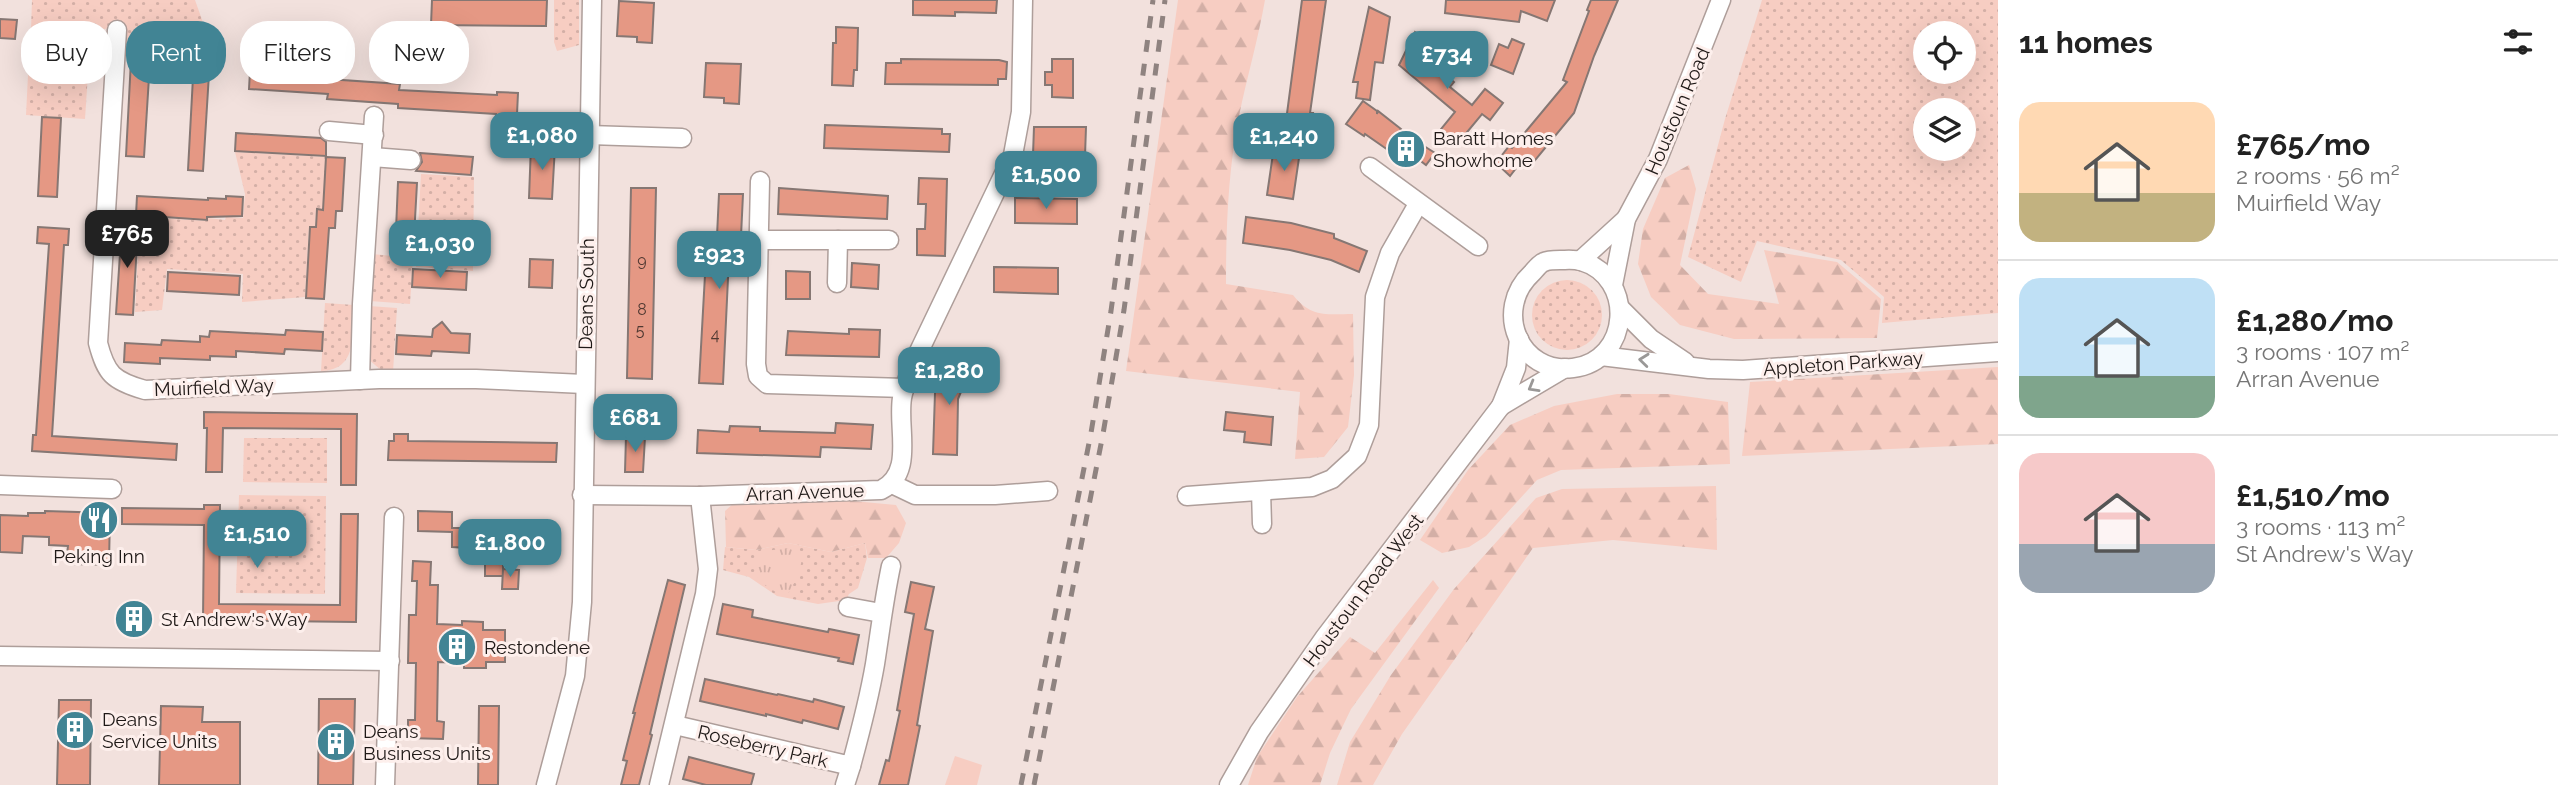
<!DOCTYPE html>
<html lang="en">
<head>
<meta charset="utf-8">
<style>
	:root { --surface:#fff; --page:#f6f6f6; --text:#222; --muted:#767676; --line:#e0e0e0; --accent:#418494 }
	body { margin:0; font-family:Raleway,sans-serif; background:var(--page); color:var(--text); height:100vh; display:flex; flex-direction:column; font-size:26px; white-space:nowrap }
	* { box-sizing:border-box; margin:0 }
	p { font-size:23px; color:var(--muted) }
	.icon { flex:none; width:38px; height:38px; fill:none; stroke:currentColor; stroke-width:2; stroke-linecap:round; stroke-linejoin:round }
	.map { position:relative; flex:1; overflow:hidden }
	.panel { display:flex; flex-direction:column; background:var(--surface); width:560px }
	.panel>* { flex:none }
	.banner { position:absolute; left:21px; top:21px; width:665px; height:63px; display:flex; gap:14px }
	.fabs { position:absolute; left:1913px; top:21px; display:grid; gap:14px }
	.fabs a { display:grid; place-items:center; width:63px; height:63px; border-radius:50%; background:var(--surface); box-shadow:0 7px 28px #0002; font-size:35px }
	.price { position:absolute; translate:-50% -60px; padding:0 16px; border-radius:14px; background:var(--accent); color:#fff; font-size:23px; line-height:46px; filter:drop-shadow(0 2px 4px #0008) }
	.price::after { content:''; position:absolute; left:50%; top:42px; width:21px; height:16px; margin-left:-10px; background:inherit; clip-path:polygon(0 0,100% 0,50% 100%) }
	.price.current { background:#222; color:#fff }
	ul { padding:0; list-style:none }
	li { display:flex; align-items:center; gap:21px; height:175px; padding:0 21px }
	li+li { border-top:2px solid var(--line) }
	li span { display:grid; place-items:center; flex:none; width:196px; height:140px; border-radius:21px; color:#555 }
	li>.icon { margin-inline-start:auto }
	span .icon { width:84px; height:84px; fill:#fffc; stroke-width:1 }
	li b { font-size:30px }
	h2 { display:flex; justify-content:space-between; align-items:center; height:84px; padding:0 21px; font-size:30px }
	.pill { padding:0 24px; border-radius:28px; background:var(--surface); box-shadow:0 7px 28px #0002; font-size:24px; line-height:63px }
	.pill.current { background:var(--accent); color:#fff }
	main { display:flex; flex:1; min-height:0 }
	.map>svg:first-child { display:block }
	.grass { fill:url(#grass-dots); fill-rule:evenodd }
	.forest { fill:url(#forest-firs) }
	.park { fill:url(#park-tufts) }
	.garden { fill:#f7cdc2 }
	.building { fill:#e59884; stroke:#867773; stroke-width:2 }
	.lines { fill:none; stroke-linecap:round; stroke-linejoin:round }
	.minor-casing { stroke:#ae9e9a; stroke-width:21 }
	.minor { stroke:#fff; stroke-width:18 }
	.rail { stroke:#8f8380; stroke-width:5; stroke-dasharray:12 12; stroke-linecap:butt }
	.oneway { stroke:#9a9897 }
	.labels { text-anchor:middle; stroke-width:6; stroke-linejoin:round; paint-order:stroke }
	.number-label { font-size:16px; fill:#503932 }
	.street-label { font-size:19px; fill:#1f1917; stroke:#fdefec }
	.poi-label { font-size:19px; fill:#1f1917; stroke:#fdefec; text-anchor:start }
</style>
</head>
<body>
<main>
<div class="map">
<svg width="1998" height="785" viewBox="0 0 1998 785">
	<defs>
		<pattern id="grass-dots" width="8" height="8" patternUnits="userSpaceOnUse" patternTransform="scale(1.75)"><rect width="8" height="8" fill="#f7cdc2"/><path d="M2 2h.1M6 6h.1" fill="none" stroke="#d3afa6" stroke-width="1.8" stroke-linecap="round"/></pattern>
		<pattern id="forest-firs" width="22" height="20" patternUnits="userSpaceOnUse" patternTransform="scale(1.75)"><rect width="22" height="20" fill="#f7cdc2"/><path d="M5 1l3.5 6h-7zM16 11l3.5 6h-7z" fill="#d3afa6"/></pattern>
		<pattern id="park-tufts" width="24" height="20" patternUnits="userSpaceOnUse" patternTransform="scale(1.75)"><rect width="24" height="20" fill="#f7cdc2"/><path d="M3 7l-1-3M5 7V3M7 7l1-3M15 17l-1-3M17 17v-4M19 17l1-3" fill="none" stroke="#d3afa6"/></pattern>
	</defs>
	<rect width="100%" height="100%" fill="#f2e1dd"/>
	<!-- grass -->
	<g class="grass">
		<path d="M 32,0 L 195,0 L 206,31 L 178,29 L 176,54 L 125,51 L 126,26 L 114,25 L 94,34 L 31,30 Z"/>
		<path d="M 554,0 L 579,0 L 579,45 L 557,51 L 554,42 Z"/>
		<path d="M 1762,0 L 1998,0 L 1998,313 L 1882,323 L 1884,297 L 1841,260 L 1757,241 L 1741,282 L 1688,257 L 1725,119 ZM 1925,33 L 1964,33 L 1964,72 L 1925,72 ZM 1925,110 L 1964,110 L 1964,149 L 1925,149 Z"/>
		<path d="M 37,71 L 88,74 L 85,119 L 26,115 L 28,75 L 36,75 Z"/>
		<path d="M 235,152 L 326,157 L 323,209 L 316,209 L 315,226 L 309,226 L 305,297 L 242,302 L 243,274 L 167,269 L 162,310 L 135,312 L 140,217 L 207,221 L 208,218 L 225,220 L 226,217 L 243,218 L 245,194 Z"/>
		<path d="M 421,174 L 474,177 L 473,271 L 416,267 Z"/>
		<path d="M 372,254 L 413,258 L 410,304 L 370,301 Z"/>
		<circle cx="1567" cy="315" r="35"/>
		<path d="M 325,303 L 354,305 C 352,333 359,370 321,371 Z"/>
		<path d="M 369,306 L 397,308 L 393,372 L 381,370 L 368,359 Z"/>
		<path d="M 244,438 L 327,438 L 327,483 L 243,482 Z"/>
		<path d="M 239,495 L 326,496 L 325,594 L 236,593 Z"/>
		<path d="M 788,543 L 831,552 L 865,543 L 867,558 L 858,588 L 849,594 L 846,600 L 818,604 L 777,596 L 749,577 L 723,570 L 725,547 L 756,550 Z"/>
	</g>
	<!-- forest -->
	<g class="forest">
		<path d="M 1178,0 L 1265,0 C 1258,40 1247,77 1239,116 C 1228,171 1226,228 1226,284 L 1293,295 C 1311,318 1327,314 1353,314 L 1354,375 L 1348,427 L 1324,457 L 1295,459 L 1300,392 L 1126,371 Z"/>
		<path d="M 1689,165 L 1696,189 L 1680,265 L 1708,294 L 1779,304 L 1764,250 L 1837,262 L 1881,299 L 1877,338 L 1734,339 L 1680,325 L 1651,297 L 1638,264 L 1643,229 L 1665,178 Z"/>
		<path d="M 1998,367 L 1998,444 L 1742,456 L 1750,382 Z"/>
		<path d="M 1617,394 L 1669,394 L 1728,402 L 1730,464 L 1561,470 L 1537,480 L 1486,536 L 1469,547 L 1442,553 L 1420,540 L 1468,470 L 1510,425 L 1554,406 Z"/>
		<path d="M 1716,486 L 1717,550 L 1613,540 L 1533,548 L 1402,734 L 1373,785 L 1337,785 L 1350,742 L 1391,675 L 1454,589 L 1536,498 L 1562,489 Z"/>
		<path d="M 853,501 L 896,505 L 906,523 L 899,543 L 886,558 L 868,558 L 865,543 L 831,552 L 788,543 L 756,550 L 726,547 L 725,511 L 735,502 Z"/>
		<path d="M 1433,580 L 1439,588 L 1351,709 L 1330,753 L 1320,785 L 1248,785 L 1257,757 L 1297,697 L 1350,637 L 1375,653 Z"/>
	</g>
	<!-- park -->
	<path class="park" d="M 789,548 L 803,555 L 798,576 L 788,594 L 777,593 L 758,580 L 757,563 L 765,551 Z"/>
	<!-- garden -->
	<path class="garden" d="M 955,756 L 982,765 L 977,785 L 945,785 Z"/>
	<!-- building -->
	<g class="building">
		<path d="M 432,0 L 547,0 L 546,26 L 431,25 Z"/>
		<path d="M 913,0 L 997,0 L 996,13 L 955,12 L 955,16 L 913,15 Z"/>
		<path d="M 1302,0 L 1326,0 L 1310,113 L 1313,113 L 1308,151 L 1289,148 L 1292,122 L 1286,121 Z"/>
		<path d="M 1446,0 L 1555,0 L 1547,21 L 1521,11 L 1519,22 L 1445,13 Z"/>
		<path d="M 1591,0 L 1618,0 L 1594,56 L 1574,113 L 1532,164 L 1524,158 L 1510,176 L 1496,163 L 1509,146 L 1512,148 L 1567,82 L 1563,80 L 1589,11 L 1587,10 Z"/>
		<path d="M 619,1 L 654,3 L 652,43 L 637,42 L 637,37 L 617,36 Z"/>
		<path d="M 1369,7 L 1390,17 L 1383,63 L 1375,62 L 1370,100 L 1356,98 L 1358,82 L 1353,82 Z"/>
		<path d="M 0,19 L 17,20 L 15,39 L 0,38 Z"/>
		<path d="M 836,27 L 858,28 L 857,70 L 854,70 L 853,86 L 832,85 L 833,43 L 836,43 Z"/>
		<path d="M 1415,32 L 1426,40 L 1421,52 L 1447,74 L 1446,75 L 1454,82 L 1450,87 L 1472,105 L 1485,89 L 1503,103 L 1490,120 L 1482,114 L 1458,143 L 1441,129 L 1455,112 L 1399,65 Z"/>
		<path d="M 1512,39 L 1524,44 L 1513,74 L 1491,65 L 1499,44 L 1508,48 Z"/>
		<path d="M 195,40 L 211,41 L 203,171 L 188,170 Z"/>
		<path d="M 901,59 L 999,60 L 1007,62 L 1006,79 L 998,79 L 998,85 L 885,84 L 886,63 L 901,63 Z"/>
		<path d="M 1052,59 L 1073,59 L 1073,98 L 1052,97 L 1052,85 L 1045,85 L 1045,72 L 1052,72 Z"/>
		<path d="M 131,60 L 150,61 L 144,157 L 126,156 Z"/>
		<path d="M 706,63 L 741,64 L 739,104 L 724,103 L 724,98 L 704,97 Z"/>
		<path d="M 250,71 L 329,75 L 328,79 L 400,84 L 399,90 L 497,95 L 497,92 L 518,93 L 516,135 L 495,134 L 496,114 L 398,108 L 398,104 L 327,99 L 328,94 L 249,89 Z"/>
		<path d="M 1363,101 L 1377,111 L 1377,114 L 1378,111 L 1401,129 L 1400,131 L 1435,153 L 1426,165 L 1414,156 L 1408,164 L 1365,134 L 1364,136 L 1346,124 Z"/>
		<path d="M 42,117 L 61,118 L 57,197 L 38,196 Z"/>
		<path d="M 825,125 L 942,129 L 942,134 L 950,134 L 949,152 L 824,148 Z"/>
		<path d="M 1034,127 L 1086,127 L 1085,156 L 1033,155 Z"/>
		<path d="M 236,133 L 321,138 L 326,142 L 326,156 L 235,151 Z"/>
		<path d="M 531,145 L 555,146 L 552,199 L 529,198 Z"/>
		<path d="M 1274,147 L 1300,151 L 1293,199 L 1267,195 Z"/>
		<path d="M 420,153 L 473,157 L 471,175 L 416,171 L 422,162 Z"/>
		<path d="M 326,157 L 345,158 L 342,211 L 336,211 L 335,228 L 329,228 L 324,299 L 306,298 L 310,227 L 316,227 L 317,209 L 323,210 Z"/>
		<path d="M 919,178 L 947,179 L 945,256 L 917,255 L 917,229 L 925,229 L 926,204 L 918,204 Z"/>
		<path d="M 398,182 L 417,183 L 413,255 L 395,254 Z"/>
		<path d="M 631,188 L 656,188 L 652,379 L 627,378 Z"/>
		<path d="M 779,188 L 888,196 L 887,219 L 778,214 Z"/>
		<path d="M 719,194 L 743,194 L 741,236 L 730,236 L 723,384 L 699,383 L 706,257 L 716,257 Z"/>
		<path d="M 137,196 L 208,200 L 208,198 L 226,199 L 226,196 L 243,197 L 242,216 L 207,217 L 207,220 L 136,215 Z"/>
		<path d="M 1015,198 L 1077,199 L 1077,224 L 1015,223 Z"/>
		<path d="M 1246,217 L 1291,223 L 1334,234 L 1334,238 L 1367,251 L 1359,272 L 1331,260 L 1290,250 L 1243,243 Z"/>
		<path d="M 122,224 L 138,225 L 133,315 L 116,314 Z"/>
		<path d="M 38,227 L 69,229 L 68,245 L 64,245 L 52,436 L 177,444 L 176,460 L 32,451 L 33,435 L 36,435 L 49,244 L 37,243 Z"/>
		<path d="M 530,259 L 553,260 L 552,288 L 529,287 Z"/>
		<path d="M 852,263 L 879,265 L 878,289 L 851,287 Z"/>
		<path d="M 994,267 L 1058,268 L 1058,294 L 994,292 Z"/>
		<path d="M 413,269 L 467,272 L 466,290 L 412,287 Z"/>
		<path d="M 786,271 L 810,272 L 810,299 L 786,299 Z"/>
		<path d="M 168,272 L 240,276 L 239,295 L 167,291 Z"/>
		<path d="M 442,322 L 451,333 L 470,334 L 469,353 L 432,351 L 431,356 L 396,354 L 397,335 L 432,337 L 433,329 Z"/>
		<path d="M 849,329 L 880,330 L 879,357 L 786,355 L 788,331 L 849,334 Z"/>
		<path d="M 286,330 L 323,332 L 322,351 L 285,349 L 284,354 L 236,351 L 236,357 L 210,356 L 210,360 L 160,358 L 160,364 L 124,362 L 125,343 L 161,345 L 162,340 L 200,342 L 200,336 L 209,337 L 210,331 L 285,335 Z"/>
		<path d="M 950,356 L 972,365 L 958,399 L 957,455 L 933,454 L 935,393 Z"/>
		<path d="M 204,412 L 357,414 L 356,485 L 341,485 L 341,429 L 223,428 L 222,472 L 206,472 L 207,428 L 204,428 Z"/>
		<path d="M 1226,412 L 1273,417 L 1271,445 L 1244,442 L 1245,432 L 1224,430 Z"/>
		<path d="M 836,423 L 873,425 L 871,449 L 821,447 L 820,457 L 697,453 L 698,430 L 729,432 L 730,426 L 760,427 L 760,431 L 835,433 Z"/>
		<path d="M 394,434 L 408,434 L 408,441 L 557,443 L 556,462 L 388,460 L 389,441 L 394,441 Z"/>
		<path d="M 626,436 L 645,437 L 643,472 L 625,472 Z"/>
		<path d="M 204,505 L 220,505 L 219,604 L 340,605 L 341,514 L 358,514 L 356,622 L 203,620 L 204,525 L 122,524 L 122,508 L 204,509 Z"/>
		<path d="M 45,511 L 110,513 L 109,565 L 72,564 L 72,554 L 67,554 L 68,546 L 49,545 L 49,537 L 23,536 L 22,553 L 0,552 L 0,515 L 28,516 L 28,513 L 45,513 Z"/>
		<path d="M 418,511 L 452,512 L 452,528 L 469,528 L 468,541 L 486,541 L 486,556 L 503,556 L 503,576 L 485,576 L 485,561 L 468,561 L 468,548 L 452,547 L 452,532 L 418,531 Z"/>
		<path d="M 413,561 L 431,562 L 430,585 L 438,585 L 437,624 L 462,625 L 462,621 L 483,622 L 483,630 L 505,630 L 505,662 L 486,662 L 486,668 L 464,668 L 464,663 L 438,662 L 437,721 L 444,722 L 443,739 L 408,738 L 408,720 L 415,720 L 416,663 L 408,663 L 409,615 L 416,615 L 417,581 L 412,581 Z"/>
		<path d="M 503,569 L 519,570 L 518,589 L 502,589 Z"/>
		<path d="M 668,580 L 685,585 L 650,734 L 652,735 L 639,785 L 621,785 L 627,761 L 623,760 L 635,713 L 633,713 Z"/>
		<path d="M 911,582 L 934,587 L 925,629 L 933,631 L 917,725 L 920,726 L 908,785 L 879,785 L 886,760 L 889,761 L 900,711 L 897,710 L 914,614 L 905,612 Z"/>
		<path d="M 723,604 L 753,610 L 752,617 L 828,632 L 829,629 L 859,635 L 853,664 L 838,661 L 839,658 L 717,634 Z"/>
		<path d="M 705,679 L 777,695 L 778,694 L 813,702 L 814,699 L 844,707 L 838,729 L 803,720 L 802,723 L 766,714 L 766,716 L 700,701 Z"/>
		<path d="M 319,699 L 355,699 L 353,785 L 318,785 Z"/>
		<path d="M 59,700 L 91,700 L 90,785 L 57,785 Z"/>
		<path d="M 161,706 L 203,707 L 202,722 L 240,722 L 240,785 L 159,785 Z"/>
		<path d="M 479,706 L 499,706 L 498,785 L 478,785 Z"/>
		<path d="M 689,757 L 754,774 L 751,785 L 706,785 L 683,779 Z"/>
	</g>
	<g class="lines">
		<!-- minor casing -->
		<g class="minor-casing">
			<g id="minor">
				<path d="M 117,30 L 98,343 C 106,374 113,381 145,390 L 379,379 L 476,379 L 584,384"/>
				<path d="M 329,131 L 374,135"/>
				<path d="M 589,135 L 682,138"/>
				<path d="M 372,157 L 411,160"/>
				<path d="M 1370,167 L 1478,246"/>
				<path d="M 760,181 L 756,364 L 758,376 L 767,384 L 905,388"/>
				<path d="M 759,240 L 889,240"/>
				<path d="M 1560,260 C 1566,260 1574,259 1581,261 C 1636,277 1631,361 1573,368 C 1520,375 1492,310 1532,273 C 1535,270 1539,264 1544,262 C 1548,260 1555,260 1560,260 Z"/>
				<path d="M 1580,261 L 1626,219"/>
				<path d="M 837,283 L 838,240"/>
				<path d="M 1613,285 L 1626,219 L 1658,159 L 1721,0"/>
				<path d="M 1621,309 L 1651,339 L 1685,362"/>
				<path d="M 1601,356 L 1709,369 L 1743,370 L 1998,352"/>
				<path d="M 360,380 L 362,304 L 374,116"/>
				<path d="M 1501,406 L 1565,368"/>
				<path d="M 892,484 L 915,495 L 995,495 L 1048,491"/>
				<path d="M 0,485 L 112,489"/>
				<path d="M 1261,491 L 1262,524"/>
				<path d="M 582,495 L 700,496 L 881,490 C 915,473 897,429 902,398 C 904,387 909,376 912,366 L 1013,155 L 1021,112 L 1023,0"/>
				<path d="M 1187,496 L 1312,487 L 1332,479 L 1357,456 L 1369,425 L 1375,297 L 1390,253 L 1418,204"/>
				<path d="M 848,607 L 881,613"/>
				<path d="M 0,656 L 390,661"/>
				<path d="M 675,725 L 851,766 C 860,733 869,699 875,664 C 880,632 884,599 891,566"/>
				<path d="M 385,785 L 394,517"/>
				<path d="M 546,785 L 575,676 L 582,602 L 592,0"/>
				<path d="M 659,785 L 705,594 L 708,569 L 700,496"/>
				<path d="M 845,785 L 851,766"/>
				<path d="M 1229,785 L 1259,732 L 1325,637 L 1501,406 L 1516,368 L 1519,339"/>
			</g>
		</g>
		<!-- minor -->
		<use href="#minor" class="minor"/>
		<!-- rail -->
		<g class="rail">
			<path d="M 1021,785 L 1091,433 L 1111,311 L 1153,0"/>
			<path d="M 1034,785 L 1103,434 L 1124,310 L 1165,0"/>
		</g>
	</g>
	<!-- one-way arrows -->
	<defs><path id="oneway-chevron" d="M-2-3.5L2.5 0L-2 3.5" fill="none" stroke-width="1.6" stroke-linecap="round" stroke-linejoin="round" transform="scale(1.75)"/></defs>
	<g class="oneway">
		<use href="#oneway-chevron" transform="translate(1644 360) rotate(-174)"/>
		<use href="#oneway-chevron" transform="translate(1533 387) rotate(150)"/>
	</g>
	<!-- icons -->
	<defs>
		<g id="building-disc" transform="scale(2.0125)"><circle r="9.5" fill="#418494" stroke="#fdefec"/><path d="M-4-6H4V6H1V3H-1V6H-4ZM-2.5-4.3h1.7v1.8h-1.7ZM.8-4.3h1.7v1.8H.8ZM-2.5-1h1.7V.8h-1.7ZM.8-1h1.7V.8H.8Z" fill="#fff"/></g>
		<g id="restaurant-disc" transform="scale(2.0125)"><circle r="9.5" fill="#418494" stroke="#fdefec"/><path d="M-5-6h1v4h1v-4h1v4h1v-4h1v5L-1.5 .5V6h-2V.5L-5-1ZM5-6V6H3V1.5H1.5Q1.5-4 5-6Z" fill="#fff"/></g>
	</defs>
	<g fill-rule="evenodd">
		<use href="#building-disc" x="1406" y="149"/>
		<use href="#restaurant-disc" x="99" y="520"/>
		<use href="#building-disc" x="134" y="619"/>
		<use href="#building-disc" x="457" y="647"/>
		<use href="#building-disc" x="75" y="730"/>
		<use href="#building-disc" x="336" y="742"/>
	</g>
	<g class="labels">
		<!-- number labels -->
		<g class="number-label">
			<text x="642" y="266">9</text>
			<text x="642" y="315">8</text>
			<text x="640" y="336">5</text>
			<text x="715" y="340">4</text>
		</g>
		<!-- street labels -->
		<g class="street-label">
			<text transform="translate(1677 111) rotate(-67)" y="7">Houstoun Road</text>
			<text transform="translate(586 294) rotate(-89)" y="7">Deans South</text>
			<text transform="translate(1843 363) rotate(-4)" y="7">Appleton Parkway</text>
			<text transform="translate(214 387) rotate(-2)" y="7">Muirfield Way</text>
			<text transform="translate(805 492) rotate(-2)" y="7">Arran Avenue</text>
			<text transform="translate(1363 590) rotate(-53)" y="7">Houstoun Road West</text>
			<text transform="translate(763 746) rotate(13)" y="7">Roseberry Park</text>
		</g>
		<!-- poi labels -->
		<g class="poi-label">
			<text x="1433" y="145">Baratt Homes<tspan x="1433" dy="22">Showhome</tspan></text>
			<text x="99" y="563" text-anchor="middle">Peking Inn</text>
			<text x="161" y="626">St Andrew's Way</text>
			<text x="484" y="654">Restondene</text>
			<text x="102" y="726">Deans<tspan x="102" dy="22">Service Units</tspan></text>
			<text x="363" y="738">Deans<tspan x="363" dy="22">Business Units</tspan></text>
		</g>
	</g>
</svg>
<div class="fabs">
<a><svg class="icon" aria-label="locate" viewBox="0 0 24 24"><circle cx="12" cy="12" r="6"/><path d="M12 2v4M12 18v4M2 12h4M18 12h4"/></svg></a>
<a><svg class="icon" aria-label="layers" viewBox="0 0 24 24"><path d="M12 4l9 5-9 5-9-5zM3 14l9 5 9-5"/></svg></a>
</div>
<b class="price" style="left:1447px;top:91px">£734</b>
<b class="price" style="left:542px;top:172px">£1,080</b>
<b class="price" style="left:1284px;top:173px">£1,240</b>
<b class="price" style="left:1046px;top:211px">£1,500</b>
<b class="price current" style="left:127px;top:270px">£765</b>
<b class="price" style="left:440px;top:280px">£1,030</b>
<b class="price" style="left:719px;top:291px">£923</b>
<b class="price" style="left:949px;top:407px">£1,280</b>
<b class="price" style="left:635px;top:454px">£681</b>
<b class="price" style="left:257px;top:570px">£1,510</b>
<b class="price" style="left:510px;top:579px">£1,800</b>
<div class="banner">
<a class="pill">Buy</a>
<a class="pill current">Rent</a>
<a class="pill">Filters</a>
<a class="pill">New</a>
</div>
</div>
<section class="panel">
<h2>11 homes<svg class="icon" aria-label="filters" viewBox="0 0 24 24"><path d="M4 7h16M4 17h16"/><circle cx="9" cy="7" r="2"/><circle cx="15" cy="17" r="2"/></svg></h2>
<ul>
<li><span style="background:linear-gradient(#ffd9b3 65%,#c2b280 0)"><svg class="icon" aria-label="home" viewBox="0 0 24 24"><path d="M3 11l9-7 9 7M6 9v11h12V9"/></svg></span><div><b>£765/mo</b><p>2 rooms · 56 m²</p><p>Muirfield Way</p></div></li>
<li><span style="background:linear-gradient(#bfe0f5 70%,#7fa58c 0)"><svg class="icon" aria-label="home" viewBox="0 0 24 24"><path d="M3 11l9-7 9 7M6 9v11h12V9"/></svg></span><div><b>£1,280/mo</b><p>3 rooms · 107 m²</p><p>Arran Avenue</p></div></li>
<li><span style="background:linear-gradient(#f6c9c9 65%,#9aa5b1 0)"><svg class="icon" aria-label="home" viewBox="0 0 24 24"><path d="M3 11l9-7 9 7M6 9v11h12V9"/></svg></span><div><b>£1,510/mo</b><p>3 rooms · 113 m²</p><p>St Andrew's Way</p></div></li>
</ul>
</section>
</main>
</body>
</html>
